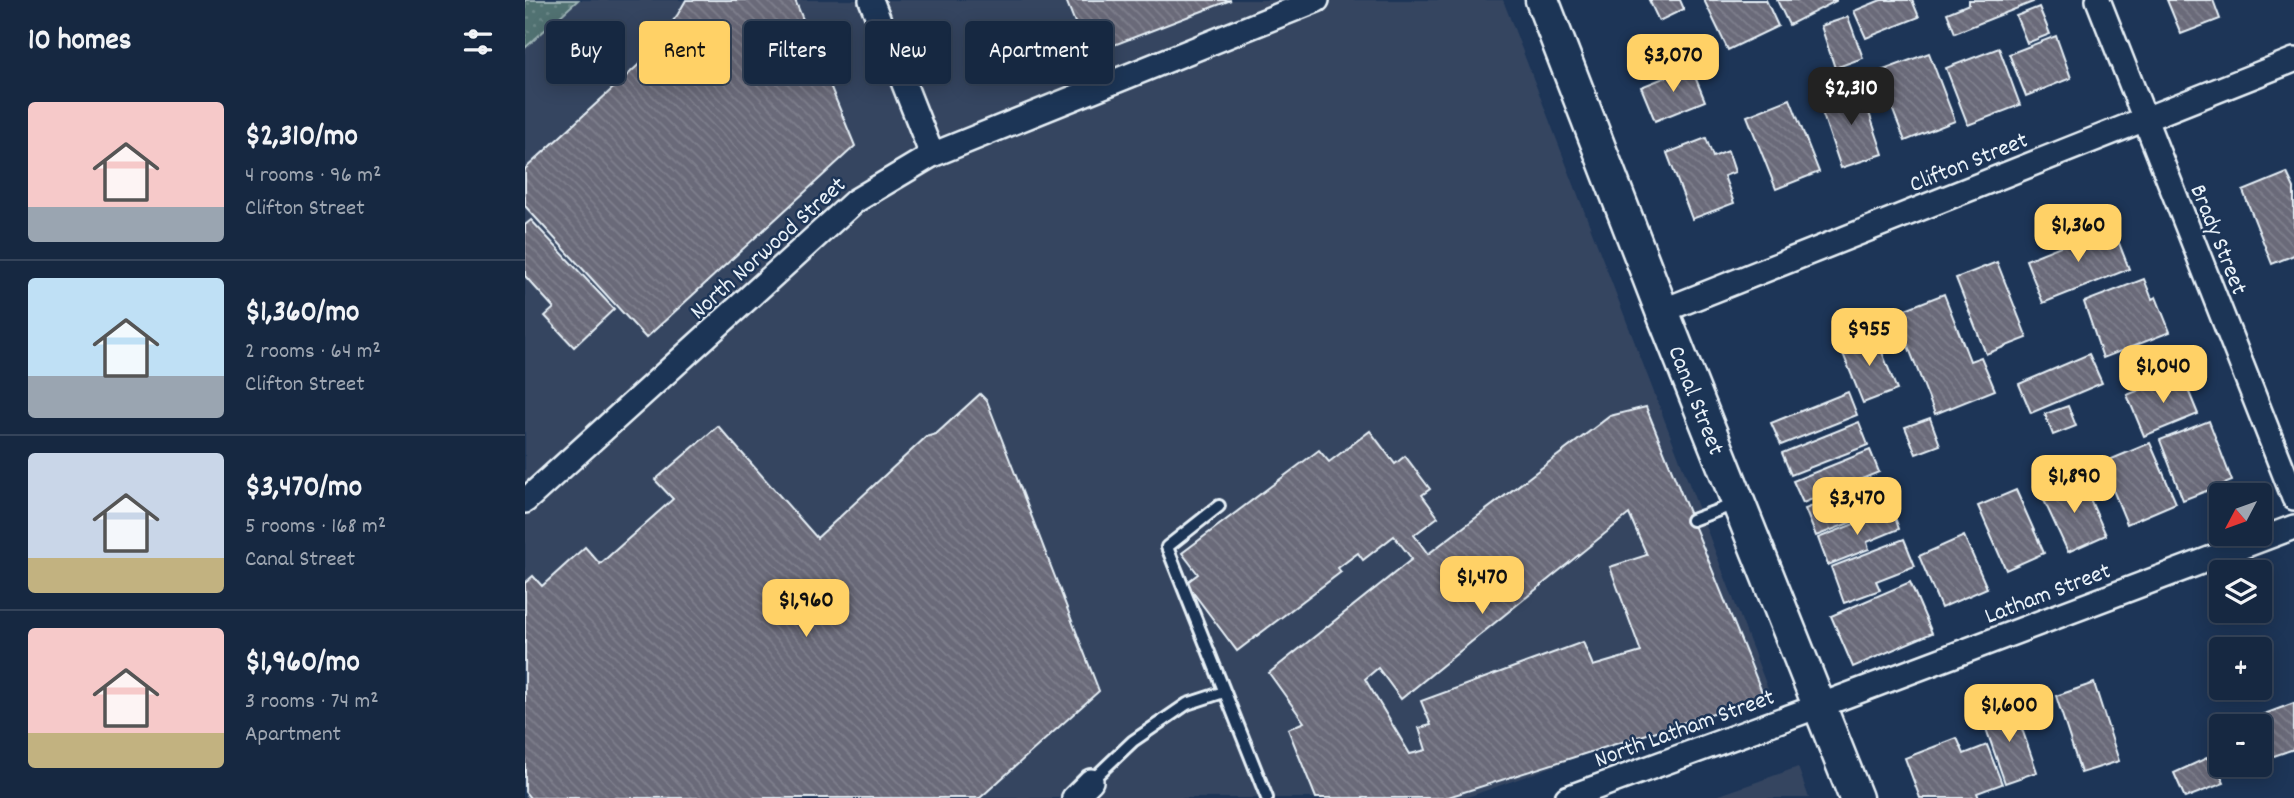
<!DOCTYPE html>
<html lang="en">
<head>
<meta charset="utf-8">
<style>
	:root { --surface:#162841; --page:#1f3048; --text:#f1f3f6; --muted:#9ea6b1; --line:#35445a; --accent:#ffd166 }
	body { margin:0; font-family:Dekko,sans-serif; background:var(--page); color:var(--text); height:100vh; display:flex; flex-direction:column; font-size:26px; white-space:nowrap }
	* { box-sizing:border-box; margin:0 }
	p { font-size:23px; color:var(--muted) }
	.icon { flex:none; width:38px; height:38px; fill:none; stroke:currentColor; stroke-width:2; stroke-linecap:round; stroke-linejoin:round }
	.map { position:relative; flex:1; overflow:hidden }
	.side { display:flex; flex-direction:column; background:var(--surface); width:525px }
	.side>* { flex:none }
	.top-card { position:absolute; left:21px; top:21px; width:665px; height:63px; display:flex; gap:14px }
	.needle { width:46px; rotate:229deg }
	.controls { position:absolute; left:1684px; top:483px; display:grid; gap:14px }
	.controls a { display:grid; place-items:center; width:63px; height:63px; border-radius:7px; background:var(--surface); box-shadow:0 4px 18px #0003,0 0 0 2px var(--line); font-size:35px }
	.price { position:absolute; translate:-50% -60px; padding:0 16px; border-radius:14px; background:var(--accent); color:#111; font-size:23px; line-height:46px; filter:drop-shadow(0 2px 4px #0008) }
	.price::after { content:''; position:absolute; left:50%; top:42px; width:21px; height:16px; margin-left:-10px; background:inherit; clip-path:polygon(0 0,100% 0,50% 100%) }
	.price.current { background:#222; color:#fff }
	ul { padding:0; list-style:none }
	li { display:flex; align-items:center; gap:21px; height:175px; padding:0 28px }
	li+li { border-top:2px solid var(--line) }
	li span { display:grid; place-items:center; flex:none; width:196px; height:140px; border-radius:7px; color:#555 }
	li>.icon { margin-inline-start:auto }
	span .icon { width:84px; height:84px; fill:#fffc; stroke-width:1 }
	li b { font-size:30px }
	h2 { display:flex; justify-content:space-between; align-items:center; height:84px; padding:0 28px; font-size:30px }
	.chip { padding:0 24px; border-radius:7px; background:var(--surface); box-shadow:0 4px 18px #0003,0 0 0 2px var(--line); font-size:24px; line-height:63px }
	.chip.current { background:var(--accent); color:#111 }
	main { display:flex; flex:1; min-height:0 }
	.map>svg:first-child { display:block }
	.built { fill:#344561 }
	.grass { fill:url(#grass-dots); stroke:#9cb2b5; stroke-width:2 }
	.building { fill:url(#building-back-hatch); stroke:#e8f1f8; stroke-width:2; fill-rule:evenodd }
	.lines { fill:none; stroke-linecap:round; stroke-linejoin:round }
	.lane-casing { stroke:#e8f1f8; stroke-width:16 }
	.street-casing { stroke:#e8f1f8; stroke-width:28 }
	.secondary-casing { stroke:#e8f1f8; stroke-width:37 }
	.lane { stroke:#1d3557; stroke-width:10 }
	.street { stroke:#1d3557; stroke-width:23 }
	.secondary { stroke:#1d3557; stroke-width:32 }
	.labels { text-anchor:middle; stroke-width:5; stroke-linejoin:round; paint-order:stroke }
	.street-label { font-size:24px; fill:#e8f1f8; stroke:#1d3557 }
</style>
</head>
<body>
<main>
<section class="side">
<h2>10 homes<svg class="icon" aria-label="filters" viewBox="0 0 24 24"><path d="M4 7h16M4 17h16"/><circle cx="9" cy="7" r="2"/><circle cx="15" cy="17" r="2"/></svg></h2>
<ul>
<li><span style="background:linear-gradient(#f6c9c9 75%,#9aa5b1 0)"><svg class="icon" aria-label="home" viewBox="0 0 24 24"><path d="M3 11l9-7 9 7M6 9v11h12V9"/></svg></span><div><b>$2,310/mo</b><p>4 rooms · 96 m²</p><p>Clifton Street</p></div></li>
<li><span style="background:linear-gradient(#bfe0f5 70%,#9aa5b1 0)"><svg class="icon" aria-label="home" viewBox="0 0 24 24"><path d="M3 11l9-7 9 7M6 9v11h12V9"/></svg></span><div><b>$1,360/mo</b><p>2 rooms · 64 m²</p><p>Clifton Street</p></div></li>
<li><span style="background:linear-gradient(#c9d6e8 75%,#c2b280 0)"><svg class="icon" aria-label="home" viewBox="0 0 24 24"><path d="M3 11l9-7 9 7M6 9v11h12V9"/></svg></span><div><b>$3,470/mo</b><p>5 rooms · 168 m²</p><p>Canal Street</p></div></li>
<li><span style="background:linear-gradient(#f6c9c9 75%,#c2b280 0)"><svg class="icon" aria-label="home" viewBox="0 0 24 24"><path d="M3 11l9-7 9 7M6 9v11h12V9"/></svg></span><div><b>$1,960/mo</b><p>3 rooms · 74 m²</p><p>Apartment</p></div></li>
</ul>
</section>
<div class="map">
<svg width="1769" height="798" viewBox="0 0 1769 798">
	<defs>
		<pattern id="grass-dots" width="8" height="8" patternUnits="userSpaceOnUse" patternTransform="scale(1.75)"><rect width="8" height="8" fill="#517272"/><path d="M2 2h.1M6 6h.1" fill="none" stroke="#6a8787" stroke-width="1.8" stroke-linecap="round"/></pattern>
		<pattern id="building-back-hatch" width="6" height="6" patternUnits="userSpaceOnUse" patternTransform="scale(1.75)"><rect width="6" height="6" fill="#6a6a79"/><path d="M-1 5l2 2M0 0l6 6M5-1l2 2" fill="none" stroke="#7f808d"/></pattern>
	</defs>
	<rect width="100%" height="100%" fill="#1d3557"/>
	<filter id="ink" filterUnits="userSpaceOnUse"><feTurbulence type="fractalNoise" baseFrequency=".0143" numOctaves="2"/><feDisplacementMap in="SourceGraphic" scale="14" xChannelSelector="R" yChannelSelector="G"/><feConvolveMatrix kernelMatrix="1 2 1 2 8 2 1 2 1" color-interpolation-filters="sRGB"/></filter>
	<g filter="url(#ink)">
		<!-- built -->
		<g class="built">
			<path d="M 0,0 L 978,0 L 1243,689 L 940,798 L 0,798 Z"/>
			<path d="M 1273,767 L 1284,798 L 1186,798 L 1226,784 Z"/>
		</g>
		<!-- grass -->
		<path class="grass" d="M 0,0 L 53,0 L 0,48 Z"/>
		<!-- building -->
		<g class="building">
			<path d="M 161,0 L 270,0 L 330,146 L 121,338 L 0,206 L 0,169 L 122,57 L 153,14 Z"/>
			<path d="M 541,0 L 706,0 L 563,55 Z"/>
			<path d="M 1124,0 L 1155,0 L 1159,9 L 1134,21 Z"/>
			<path d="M 1179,0 L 1241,0 L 1253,26 L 1203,50 Z"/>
			<path d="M 1252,0 L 1311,0 L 1311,1 L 1264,25 Z"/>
			<path d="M 1356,0 L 1387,0 L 1394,17 L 1341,38 L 1329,11 Z"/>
			<path d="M 1444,0 L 1507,0 L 1508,2 L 1430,33 L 1422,13 L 1444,4 Z"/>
			<path d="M 1642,0 L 1688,0 L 1695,19 L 1656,34 Z"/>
			<path d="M 1514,7 L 1525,34 L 1502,43 L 1491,16 Z"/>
			<path d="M 1323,17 L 1338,58 L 1310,68 L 1296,26 Z"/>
			<path d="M 1531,36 L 1546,78 L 1501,96 L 1484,54 Z"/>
			<path d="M 1474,48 L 1495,105 L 1443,125 L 1421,68 Z"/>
			<path d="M 1404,53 L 1430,121 L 1380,141 L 1353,72 Z"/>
			<path d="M 1166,67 L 1180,101 L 1130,121 L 1116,87 Z"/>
			<path d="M 1335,86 L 1358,154 L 1316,168 L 1293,100 Z"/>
			<path d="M 1265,99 L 1294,172 L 1251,189 L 1222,116 Z"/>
			<path d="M 1181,138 L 1188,157 L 1203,151 L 1210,172 L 1199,176 L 1209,203 L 1167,219 L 1142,153 Z"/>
			<path d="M 1762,173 L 1769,188 L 1769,255 L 1747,264 L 1718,191 Z"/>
			<path d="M 6,220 L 89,309 L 49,347 L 20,316 L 29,308 L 0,276 L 0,225 Z"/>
			<path d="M 1587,225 L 1604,269 L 1518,303 L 1501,260 Z"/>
			<path d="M 1472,262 L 1502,338 L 1461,354 L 1431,278 Z"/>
			<path d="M 1619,279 L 1627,299 L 1631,297 L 1645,332 L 1578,358 L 1559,302 Z"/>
			<path d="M 1419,294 L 1445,361 L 1456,357 L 1470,390 L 1410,414 L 1370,313 Z"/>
			<path d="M 1349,332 L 1372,390 L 1338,403 L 1315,346 Z"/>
			<path d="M 1564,354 L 1577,383 L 1506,413 L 1494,384 Z"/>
			<path d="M 1656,373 L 1673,414 L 1619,436 L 1602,395 Z"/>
			<path d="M 1323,392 L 1332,415 L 1256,445 L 1246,423 Z"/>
			<path d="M 455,394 L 462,401 L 574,691 L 455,798 L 5,798 L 0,792 L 0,583 L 8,576 L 17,586 L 60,547 L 75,564 L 148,499 L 130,480 L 193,426 L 292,538 L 401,437 L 411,434 Z"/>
			<path d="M 1543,406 L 1551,426 L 1528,435 L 1520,414 Z"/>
			<path d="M 1121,407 L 1239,697 L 920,798 L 791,798 L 763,729 L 779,722 L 744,673 L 887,559 L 869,536 L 838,560 L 833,553 L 813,568 L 816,572 L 712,651 L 661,583 L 673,574 L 657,553 L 794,450 L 804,462 L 845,431 L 870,464 L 880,456 L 905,489 L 897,495 L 913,517 L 889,535 L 903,554 L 1085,416 ZM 1104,514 L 1122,555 L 1085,567 L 1116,652 L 1068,666 L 1058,642 L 896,701 L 906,725 L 894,728 L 901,750 L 885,754 L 840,679 L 853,668 L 876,699 Z"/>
			<path d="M 1405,418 L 1415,445 L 1391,454 L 1380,427 Z"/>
			<path d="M 1684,421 L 1707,481 L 1658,500 L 1635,440 Z"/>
			<path d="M 1334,422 L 1343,445 L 1266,475 L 1257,453 Z"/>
			<path d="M 1625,443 L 1651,503 L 1602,524 L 1577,463 Z"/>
			<path d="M 1345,450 L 1354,472 L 1278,503 L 1268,481 Z"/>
			<path d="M 1556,479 L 1581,535 L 1543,552 L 1517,496 Z"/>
			<path d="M 1354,480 L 1365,507 L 1291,536 L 1280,509 Z"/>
			<path d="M 1491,490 L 1519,553 L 1481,570 L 1453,506 Z"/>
			<path d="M 1367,509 L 1374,529 L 1342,542 L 1344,549 L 1303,565 L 1293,538 Z"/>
			<path d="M 1439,536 L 1462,588 L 1416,608 L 1394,556 Z"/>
			<path d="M 1379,539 L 1390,566 L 1351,581 L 1355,590 L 1319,603 L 1306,567 Z"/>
			<path d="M 1385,582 L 1407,633 L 1328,667 L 1306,616 Z"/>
			<path d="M 1569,683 L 1594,761 L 1556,773 L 1531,696 Z"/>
			<path d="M 1769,703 L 1769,749 L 1746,757 L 1731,717 Z"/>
			<path d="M 1489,706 L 1512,772 L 1480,783 L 1457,717 Z"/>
			<path d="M 1432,738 L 1439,754 L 1462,745 L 1477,784 L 1452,793 L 1454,798 L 1395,798 L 1380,758 Z"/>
			<path d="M 1686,756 L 1699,783 L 1660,798 L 1649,773 Z"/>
		</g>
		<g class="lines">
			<!-- lane casing -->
			<g class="lane-casing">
				<g id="lane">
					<path d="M 694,506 L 642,547 L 742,798"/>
					<path d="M 1167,520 L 1210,504"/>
					<path d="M 566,781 L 608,741 L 662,704 L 699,692"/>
				</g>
			</g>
			<!-- street casing -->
			<g class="street-casing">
				<g id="street">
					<path d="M 346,0 L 407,155"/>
					<path d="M 1573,0 L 1769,498"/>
					<path d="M 1137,311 L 1769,60"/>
					<path d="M 0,501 L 330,201 L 407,155 L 792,0"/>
					<path d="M 549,798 L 566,781"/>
					<path d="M 1042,798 L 1294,706 L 1769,527"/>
				</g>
			</g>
			<!-- secondary casing -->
			<g class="secondary-casing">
				<g id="secondary">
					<path id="s1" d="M 1017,0 L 1137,311 L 1331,798"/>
				</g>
			</g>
			<!-- lane -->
			<use href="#lane" class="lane"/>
			<!-- street -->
			<use href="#street" class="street"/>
			<!-- secondary -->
			<use href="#secondary" class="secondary"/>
		</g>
	</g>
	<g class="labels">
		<!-- street labels -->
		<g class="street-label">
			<text transform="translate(1443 161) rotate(-22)" y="8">Clifton Street</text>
			<text transform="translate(1695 239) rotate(68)" y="8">Brady Street</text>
			<text transform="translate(242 247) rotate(-42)" y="8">North Norwood Street</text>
			<text dy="8" stroke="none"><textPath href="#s1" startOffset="429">Canal Street</textPath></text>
			<text transform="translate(1522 592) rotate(-21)" y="8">Latham Street</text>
			<text transform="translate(1159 727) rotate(-20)" y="8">North Latham Street</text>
		</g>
	</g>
</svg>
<div class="controls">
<a><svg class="needle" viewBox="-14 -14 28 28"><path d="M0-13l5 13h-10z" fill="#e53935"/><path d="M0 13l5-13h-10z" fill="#9ea6b1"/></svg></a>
<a><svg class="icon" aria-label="layers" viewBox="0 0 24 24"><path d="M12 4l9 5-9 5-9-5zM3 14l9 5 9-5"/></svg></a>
<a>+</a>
<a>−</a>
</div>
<b class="price" style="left:1148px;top:94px">$3,070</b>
<b class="price current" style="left:1326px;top:127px">$2,310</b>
<b class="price" style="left:1553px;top:264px">$1,360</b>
<b class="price" style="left:1344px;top:368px">$955</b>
<b class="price" style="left:1638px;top:405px">$1,040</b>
<b class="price" style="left:1549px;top:515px">$1,890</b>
<b class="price" style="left:1332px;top:537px">$3,470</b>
<b class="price" style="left:957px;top:616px">$1,470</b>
<b class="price" style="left:281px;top:639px">$1,960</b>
<b class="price" style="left:1484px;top:744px">$1,600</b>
<div class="top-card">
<a class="chip">Buy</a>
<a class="chip current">Rent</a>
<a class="chip">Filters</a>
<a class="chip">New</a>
<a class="chip">Apartment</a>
</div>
</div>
</main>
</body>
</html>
